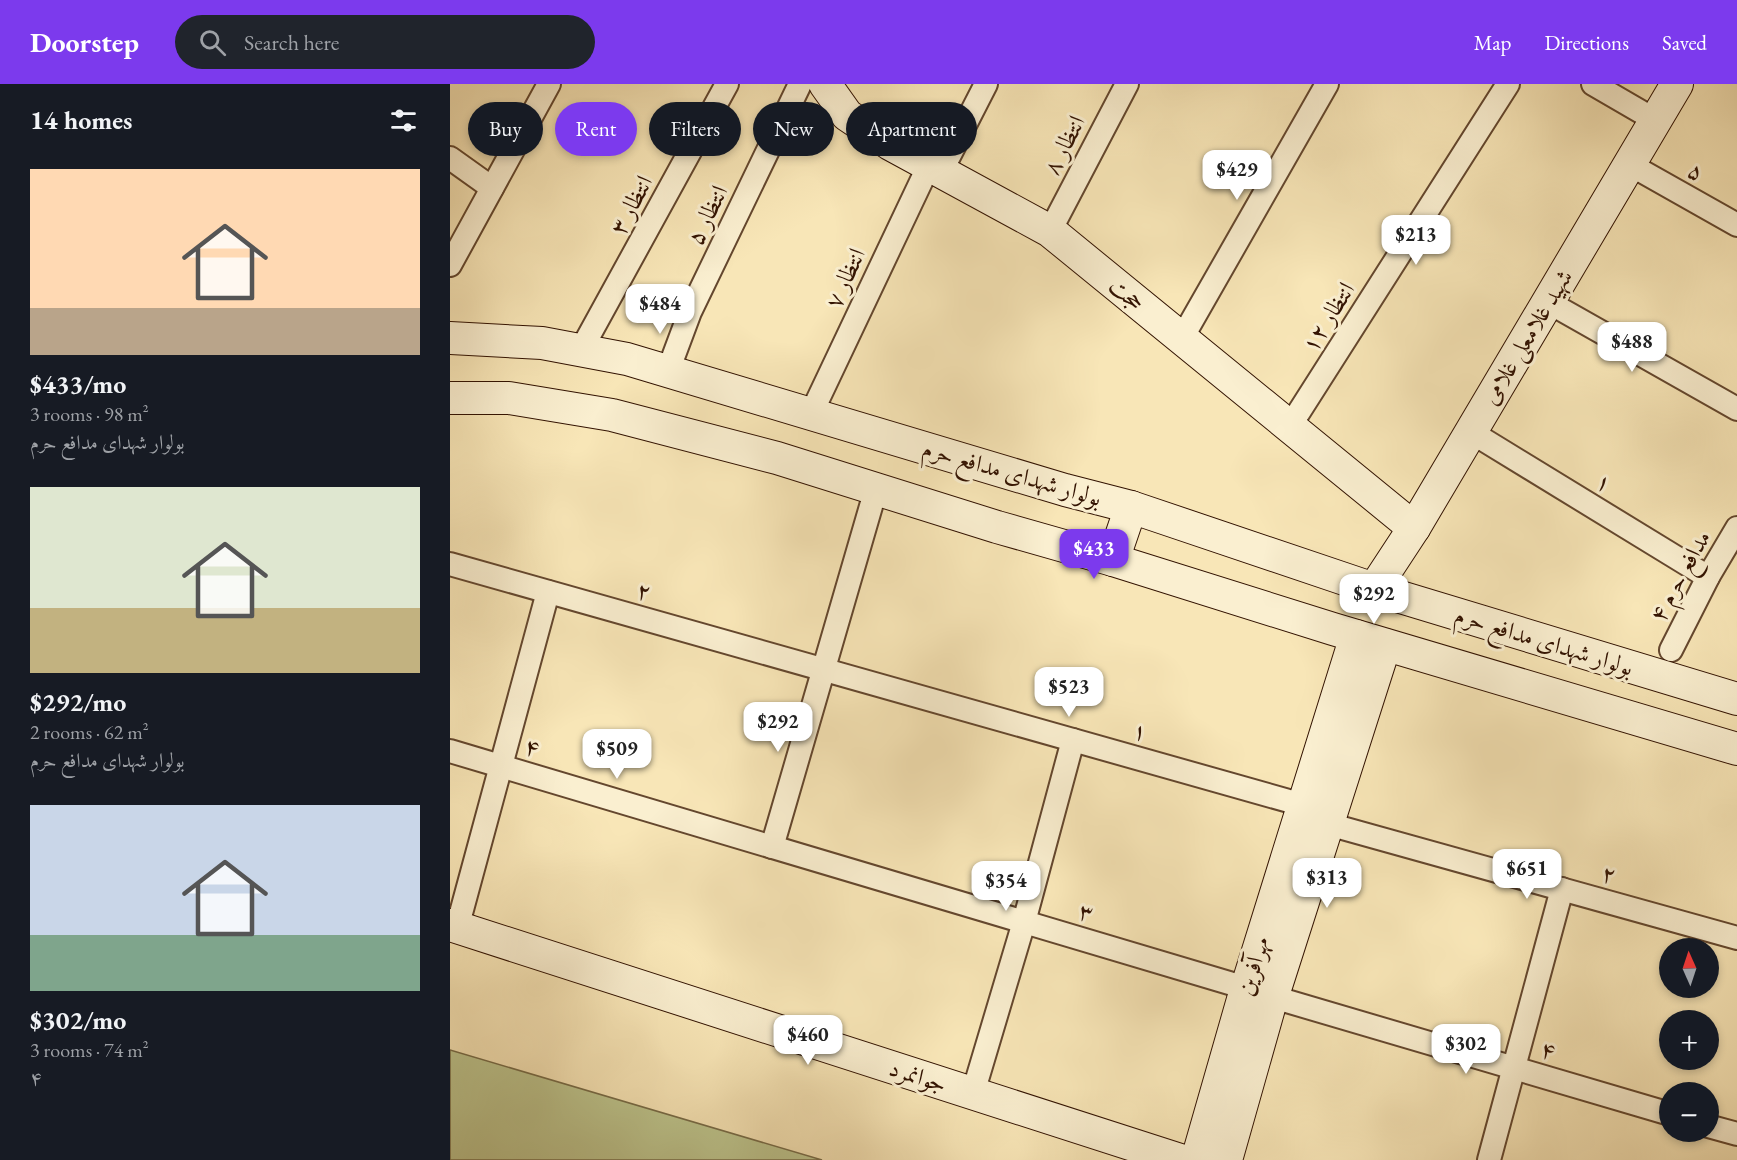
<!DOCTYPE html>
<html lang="en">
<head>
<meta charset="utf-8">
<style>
	:root { --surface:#171b24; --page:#20242c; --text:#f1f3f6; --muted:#9ea1a6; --accent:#7c3aed }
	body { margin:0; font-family:"EB Garamond",Amiri,serif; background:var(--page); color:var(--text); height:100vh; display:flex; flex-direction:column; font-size:22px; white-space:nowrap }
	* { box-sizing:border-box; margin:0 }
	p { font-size:20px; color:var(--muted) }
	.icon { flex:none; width:33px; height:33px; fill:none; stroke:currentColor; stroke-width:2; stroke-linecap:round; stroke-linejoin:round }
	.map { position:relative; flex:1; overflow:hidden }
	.sheet { display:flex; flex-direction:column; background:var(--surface); width:450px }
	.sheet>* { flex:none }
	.hud { position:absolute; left:18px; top:18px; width:570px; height:54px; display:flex; gap:12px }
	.needle { width:39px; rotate:357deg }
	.fabs { position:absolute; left:1209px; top:854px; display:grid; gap:12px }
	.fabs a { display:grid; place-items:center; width:60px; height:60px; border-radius:50%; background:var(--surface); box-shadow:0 3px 9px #0003; font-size:30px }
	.price { position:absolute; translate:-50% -51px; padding:0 14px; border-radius:12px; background:#fff; color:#222; font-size:20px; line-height:39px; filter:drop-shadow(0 2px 3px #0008) }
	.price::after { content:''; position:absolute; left:50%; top:36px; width:18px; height:14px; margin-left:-9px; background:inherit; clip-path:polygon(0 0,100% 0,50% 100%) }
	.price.on { background:var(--accent); color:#fff }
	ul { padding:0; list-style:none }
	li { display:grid; align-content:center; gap:12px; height:318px; padding:0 30px }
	li span { display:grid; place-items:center; height:186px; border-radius:0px; color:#555 }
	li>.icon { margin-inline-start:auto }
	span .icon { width:108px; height:108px; fill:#fffc; stroke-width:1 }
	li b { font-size:26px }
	h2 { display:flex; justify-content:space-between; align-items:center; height:72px; padding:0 30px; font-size:26px }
	.chip { padding:0 21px; border-radius:27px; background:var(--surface); box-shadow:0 3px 9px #0003; font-size:21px; line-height:54px }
	.chip.on { background:var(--accent); color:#fff }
	header { display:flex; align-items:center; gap:36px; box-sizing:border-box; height:84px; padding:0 30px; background:var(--accent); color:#fff }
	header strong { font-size:28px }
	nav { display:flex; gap:33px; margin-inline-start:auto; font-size:21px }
	.search { width:420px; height:54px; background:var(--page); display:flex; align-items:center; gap:15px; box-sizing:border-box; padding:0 21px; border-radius:33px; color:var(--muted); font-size:22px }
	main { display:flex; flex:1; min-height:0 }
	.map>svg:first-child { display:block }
	.green { fill:#bdc58e; stroke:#786c48; stroke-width:1.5 }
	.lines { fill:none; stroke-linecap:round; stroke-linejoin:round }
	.street-casing { stroke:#64472e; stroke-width:26 }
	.secondary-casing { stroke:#321201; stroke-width:34 }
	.street { stroke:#faefd0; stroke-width:22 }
	.secondary { stroke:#faefd0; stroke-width:32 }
	.labels { text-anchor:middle; stroke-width:6; stroke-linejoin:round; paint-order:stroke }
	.street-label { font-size:24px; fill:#321201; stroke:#faefd0 }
</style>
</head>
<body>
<header>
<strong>Doorstep</strong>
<div class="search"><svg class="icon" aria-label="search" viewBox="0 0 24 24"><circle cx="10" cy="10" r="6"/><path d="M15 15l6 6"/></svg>Search here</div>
<nav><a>Map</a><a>Directions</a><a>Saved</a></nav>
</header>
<main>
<section class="sheet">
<h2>14 homes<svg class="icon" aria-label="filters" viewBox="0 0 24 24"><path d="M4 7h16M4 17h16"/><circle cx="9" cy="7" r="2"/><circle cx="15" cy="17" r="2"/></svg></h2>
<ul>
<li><span style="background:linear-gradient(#ffd9b3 75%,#b9a48a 0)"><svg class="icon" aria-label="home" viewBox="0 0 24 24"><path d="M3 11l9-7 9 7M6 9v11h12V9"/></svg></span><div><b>$433/mo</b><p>3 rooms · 98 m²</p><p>بولوار شهدای مدافع حرم</p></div></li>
<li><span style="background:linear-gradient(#dfe7d0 65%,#c2b280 0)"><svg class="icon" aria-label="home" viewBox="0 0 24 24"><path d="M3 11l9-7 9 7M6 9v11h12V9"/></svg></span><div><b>$292/mo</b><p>2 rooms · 62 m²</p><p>بولوار شهدای مدافع حرم</p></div></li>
<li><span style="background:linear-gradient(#c9d6e8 70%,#7fa58c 0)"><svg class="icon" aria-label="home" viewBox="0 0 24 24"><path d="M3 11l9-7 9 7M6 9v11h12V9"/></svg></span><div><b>$302/mo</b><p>3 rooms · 74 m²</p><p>۴</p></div></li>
</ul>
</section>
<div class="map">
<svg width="1287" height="1076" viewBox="0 0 1287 1076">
	<rect width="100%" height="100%" fill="#f8e6b7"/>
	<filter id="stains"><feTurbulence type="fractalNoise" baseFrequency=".00333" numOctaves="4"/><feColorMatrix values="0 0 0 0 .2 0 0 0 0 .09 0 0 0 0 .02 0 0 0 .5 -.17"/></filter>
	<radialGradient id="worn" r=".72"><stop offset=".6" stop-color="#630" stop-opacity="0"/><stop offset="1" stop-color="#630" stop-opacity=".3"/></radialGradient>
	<!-- green -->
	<path class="green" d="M 0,966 L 372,1076 L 0,1076 Z"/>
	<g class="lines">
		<!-- street casing -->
		<g class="street-casing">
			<g id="street">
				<path d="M 1143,0 L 1205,36"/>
				<path d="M 0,74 L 42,104"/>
				<path d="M 1179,80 L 1287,141"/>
				<path d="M 491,88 L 536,0"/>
				<path d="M 600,147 L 677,0"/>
				<path d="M 0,181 L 99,0"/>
				<path d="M 1098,218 L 1287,325"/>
				<path d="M 732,254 L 877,0"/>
				<path d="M 131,266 L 277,0"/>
				<path d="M 218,287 L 240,228 L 350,0"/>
				<path d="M 361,330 L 479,81"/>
				<path d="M 840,342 L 1058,0"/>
				<path d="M 1021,348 L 1258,493"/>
				<path d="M 0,480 L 853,721"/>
				<path d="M 1221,566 L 1258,493 L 1287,444"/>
				<path d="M 0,667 L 796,904"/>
				<path d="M 878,740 L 1287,854"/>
				<path d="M 322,763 L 426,405"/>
				<path d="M 7,844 L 98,508"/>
				<path d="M 823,913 L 1220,1030"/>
				<path d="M 523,1009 L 574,838 L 623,656"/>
				<path d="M 1258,1042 L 1287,1050"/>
				<path d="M 1039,1076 L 1112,805"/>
			</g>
		</g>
		<!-- secondary casing -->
		<g class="secondary-casing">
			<g id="secondary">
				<path d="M 375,0 L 397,31 L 440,60 L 600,147 L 964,444"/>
				<path d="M 0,254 L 92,259 L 177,275 L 615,406 L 681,423 L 924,505 L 1287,615"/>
				<path d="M 0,314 L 59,314 L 162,331 L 327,374 L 547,443 L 663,476 L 883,545 L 1287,665"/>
				<path d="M 663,476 L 681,423"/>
				<path d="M 924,505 L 964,444 L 1227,0"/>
				<path d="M 0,841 L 730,1076"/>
				<path d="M 747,1076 L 794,912 L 906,552"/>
				<path d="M 776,1076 L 819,924 L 935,561"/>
			</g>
		</g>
		<!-- street -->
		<use href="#street" class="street"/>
		<!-- secondary -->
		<use href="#secondary" class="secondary"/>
	</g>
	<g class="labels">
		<!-- street labels -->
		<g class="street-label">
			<text transform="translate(614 61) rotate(-63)" y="8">انتظار ۸</text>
			<text transform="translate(1246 87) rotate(30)" y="8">۵</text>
			<text transform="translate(181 121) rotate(-62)" y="8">انتظار ۳</text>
			<text transform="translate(257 131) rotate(-64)" y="8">انتظار ۵</text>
			<text transform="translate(395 194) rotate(-65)" y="8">انتظار ۷</text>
			<text transform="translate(677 210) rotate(39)" y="8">حجت</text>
			<text transform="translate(878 233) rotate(-58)" y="8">انتظار ۱۲</text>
			<text transform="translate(1077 253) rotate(-59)" y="8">شهید غلامعلی غلامی</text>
			<text transform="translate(562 389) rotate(16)" y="8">بولوار شهدای مدافع حرم</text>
			<text transform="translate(1154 398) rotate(31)" y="8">۱</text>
			<text transform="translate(1230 492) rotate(-61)" y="8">مدافع حرم ۴</text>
			<text transform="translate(194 507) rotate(16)" y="8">۲</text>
			<text transform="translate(1094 557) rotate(17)" y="8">بولوار شهدای مدافع حرم</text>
			<text transform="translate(690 647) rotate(16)" y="8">۱</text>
			<text transform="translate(82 663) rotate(17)" y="8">۴</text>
			<text transform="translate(1159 790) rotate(16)" y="8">۲</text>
			<text transform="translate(636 828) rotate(17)" y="8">۳</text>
			<text transform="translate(803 882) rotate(-73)" y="8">مهرآفرین</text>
			<text transform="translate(1098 966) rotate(17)" y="8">۴</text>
			<text transform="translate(468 992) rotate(18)" y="8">جوانمرد</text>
		</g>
	</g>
	<rect width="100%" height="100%" filter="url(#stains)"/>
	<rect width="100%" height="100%" fill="url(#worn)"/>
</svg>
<div class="fabs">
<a><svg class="needle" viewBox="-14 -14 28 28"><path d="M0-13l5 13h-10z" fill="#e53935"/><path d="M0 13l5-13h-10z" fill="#9ea1a6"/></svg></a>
<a>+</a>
<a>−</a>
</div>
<b class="price" style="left:787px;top:117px">$429</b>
<b class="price" style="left:966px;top:182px">$213</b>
<b class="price" style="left:210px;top:251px">$484</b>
<b class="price" style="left:1182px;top:289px">$488</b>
<b class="price on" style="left:644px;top:496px">$433</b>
<b class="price" style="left:924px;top:541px">$292</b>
<b class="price" style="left:619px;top:634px">$523</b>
<b class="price" style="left:328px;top:669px">$292</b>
<b class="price" style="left:167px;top:696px">$509</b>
<b class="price" style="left:1077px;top:816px">$651</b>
<b class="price" style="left:877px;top:825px">$313</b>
<b class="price" style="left:556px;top:828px">$354</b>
<b class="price" style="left:358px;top:982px">$460</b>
<b class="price" style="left:1016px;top:991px">$302</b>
<div class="hud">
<a class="chip">Buy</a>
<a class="chip on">Rent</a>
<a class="chip">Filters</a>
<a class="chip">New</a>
<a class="chip">Apartment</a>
</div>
</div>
</main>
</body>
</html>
